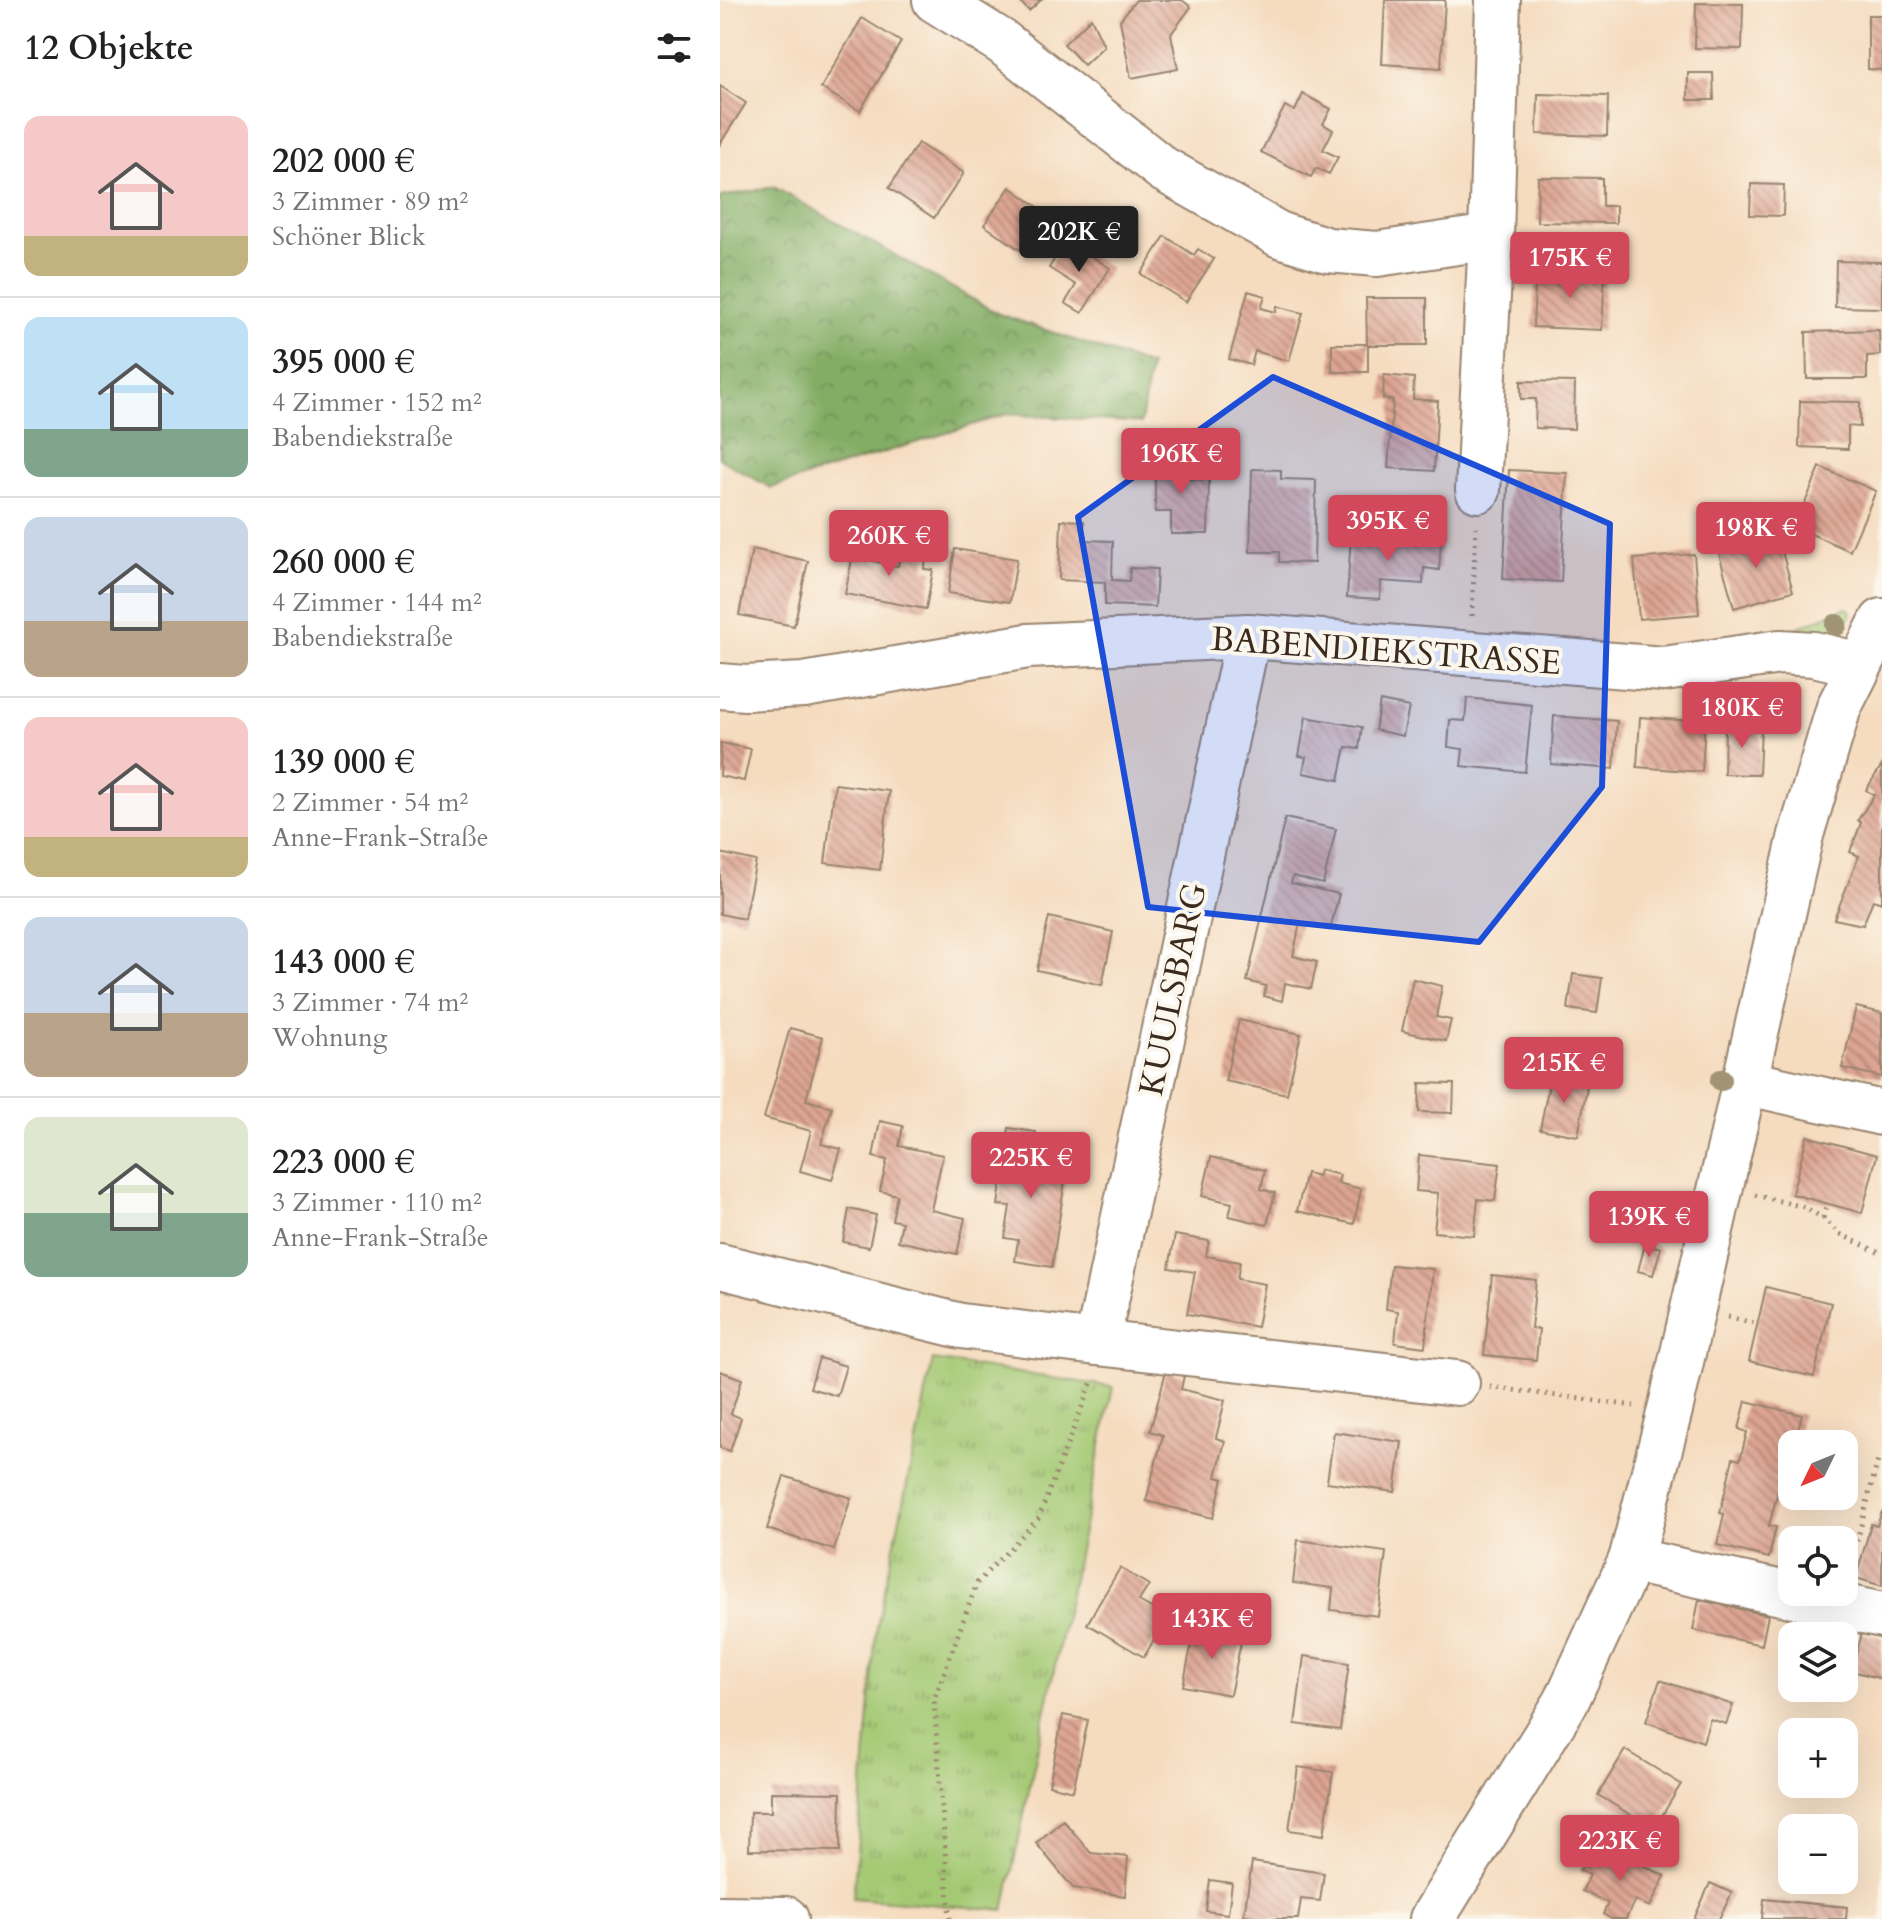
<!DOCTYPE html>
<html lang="de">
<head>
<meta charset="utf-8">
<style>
	:root { --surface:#fff; --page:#f2f2f2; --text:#222; --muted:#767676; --line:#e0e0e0; --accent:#d1495b }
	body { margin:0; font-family:Cardo,serif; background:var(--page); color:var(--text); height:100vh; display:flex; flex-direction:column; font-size:30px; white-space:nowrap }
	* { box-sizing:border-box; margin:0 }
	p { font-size:26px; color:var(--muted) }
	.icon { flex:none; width:44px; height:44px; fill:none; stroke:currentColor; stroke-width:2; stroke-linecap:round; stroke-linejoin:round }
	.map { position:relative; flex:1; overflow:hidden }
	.panel { display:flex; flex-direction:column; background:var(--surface); width:720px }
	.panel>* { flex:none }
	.needle { width:52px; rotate:227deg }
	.fabs { position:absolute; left:1058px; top:1430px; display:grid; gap:16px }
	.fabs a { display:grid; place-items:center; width:80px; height:80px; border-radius:16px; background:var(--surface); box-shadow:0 8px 32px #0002; font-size:40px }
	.price { position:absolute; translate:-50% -68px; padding:0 18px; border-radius:8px; background:var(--accent); color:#fff; font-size:26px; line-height:52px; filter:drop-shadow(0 2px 4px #0008) }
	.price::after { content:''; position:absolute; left:50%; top:48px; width:24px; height:18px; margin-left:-12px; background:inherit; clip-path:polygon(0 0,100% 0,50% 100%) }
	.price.current { background:#222; color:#fff }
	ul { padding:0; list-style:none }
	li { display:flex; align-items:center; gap:24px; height:200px; padding:0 24px }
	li+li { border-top:2px solid var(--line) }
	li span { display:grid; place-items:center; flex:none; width:224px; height:160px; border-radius:16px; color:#555 }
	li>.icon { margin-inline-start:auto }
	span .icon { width:96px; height:96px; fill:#fffc; stroke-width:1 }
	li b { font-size:34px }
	h2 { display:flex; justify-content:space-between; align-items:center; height:96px; padding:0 24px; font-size:34px }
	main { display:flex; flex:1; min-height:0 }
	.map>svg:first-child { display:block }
	.green { fill:#a4c973; stroke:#707a48; stroke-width:2 }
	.forest { fill:url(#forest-crowns); stroke:#5f6c42; stroke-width:2 }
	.park { fill:url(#park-tufts); stroke:#707a48; stroke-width:2 }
	.building { fill:url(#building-back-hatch) }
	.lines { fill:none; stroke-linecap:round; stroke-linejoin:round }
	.minor-casing { stroke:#98836e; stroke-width:48 }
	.path { stroke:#98836e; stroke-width:5; stroke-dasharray:2 6; stroke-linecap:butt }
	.minor { stroke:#fff; stroke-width:44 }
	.tree { fill:#a09475 }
	.marked { fill:#1d4ed8; fill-opacity:0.2; stroke:#1d4ed8; stroke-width:6; stroke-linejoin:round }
	.labels { text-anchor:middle; stroke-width:8; stroke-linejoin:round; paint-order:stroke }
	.street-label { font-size:34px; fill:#3b2a1e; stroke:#fbf7ec }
</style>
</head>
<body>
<main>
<section class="panel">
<h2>12 Objekte<svg class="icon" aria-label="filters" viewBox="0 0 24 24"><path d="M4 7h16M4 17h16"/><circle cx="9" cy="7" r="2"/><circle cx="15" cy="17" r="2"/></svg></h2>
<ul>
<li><span style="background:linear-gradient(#f6c9c9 75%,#c2b280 0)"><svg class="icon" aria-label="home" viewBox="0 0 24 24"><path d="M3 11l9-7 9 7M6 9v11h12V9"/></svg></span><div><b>202 000 €</b><p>3 Zimmer · 89 m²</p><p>Schöner Blick</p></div></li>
<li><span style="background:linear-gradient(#bfe0f5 70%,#7fa58c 0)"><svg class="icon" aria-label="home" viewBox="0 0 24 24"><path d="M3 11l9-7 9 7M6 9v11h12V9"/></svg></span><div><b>395 000 €</b><p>4 Zimmer · 152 m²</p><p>Babendiekstraße</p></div></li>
<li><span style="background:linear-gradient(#c9d6e8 65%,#b9a48a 0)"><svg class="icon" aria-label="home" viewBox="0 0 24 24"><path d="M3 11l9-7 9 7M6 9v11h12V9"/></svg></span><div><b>260 000 €</b><p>4 Zimmer · 144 m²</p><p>Babendiekstraße</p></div></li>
<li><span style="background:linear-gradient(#f6c9c9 75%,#c2b280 0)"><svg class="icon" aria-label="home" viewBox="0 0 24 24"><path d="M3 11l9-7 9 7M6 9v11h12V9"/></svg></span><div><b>139 000 €</b><p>2 Zimmer · 54 m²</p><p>Anne-Frank-Straße</p></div></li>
<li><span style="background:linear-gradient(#c9d6e8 60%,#b9a48a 0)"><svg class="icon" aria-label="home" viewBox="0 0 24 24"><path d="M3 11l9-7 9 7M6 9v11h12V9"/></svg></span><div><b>143 000 €</b><p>3 Zimmer · 74 m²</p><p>Wohnung</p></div></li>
<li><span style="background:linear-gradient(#dfe7d0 60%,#7fa58c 0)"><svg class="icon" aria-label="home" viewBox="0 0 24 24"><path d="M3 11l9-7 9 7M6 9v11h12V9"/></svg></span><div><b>223 000 €</b><p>3 Zimmer · 110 m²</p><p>Anne-Frank-Straße</p></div></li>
</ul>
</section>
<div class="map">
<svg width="1162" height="1919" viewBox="0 0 1162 1919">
	<defs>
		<pattern id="forest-crowns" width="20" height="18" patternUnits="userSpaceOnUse" patternTransform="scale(2)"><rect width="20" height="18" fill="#83ad65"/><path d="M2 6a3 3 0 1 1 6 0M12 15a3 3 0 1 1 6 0" fill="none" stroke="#6c8d53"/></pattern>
		<pattern id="park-tufts" width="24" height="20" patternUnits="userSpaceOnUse" patternTransform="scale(2)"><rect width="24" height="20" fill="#a4c973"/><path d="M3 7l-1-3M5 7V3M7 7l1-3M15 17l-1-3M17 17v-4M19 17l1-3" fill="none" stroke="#87a35e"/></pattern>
		<pattern id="building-back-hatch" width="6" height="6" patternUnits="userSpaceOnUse" patternTransform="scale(2)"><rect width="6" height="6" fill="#dda492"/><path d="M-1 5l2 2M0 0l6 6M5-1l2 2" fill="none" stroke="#b48677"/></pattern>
	</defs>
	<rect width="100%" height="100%" fill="#fbf7ec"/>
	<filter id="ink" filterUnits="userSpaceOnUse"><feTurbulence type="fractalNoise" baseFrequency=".0125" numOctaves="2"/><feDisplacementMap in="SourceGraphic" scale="16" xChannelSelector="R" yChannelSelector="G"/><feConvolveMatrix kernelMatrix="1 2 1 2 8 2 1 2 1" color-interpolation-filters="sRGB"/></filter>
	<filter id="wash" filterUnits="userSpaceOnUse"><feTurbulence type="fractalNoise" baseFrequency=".006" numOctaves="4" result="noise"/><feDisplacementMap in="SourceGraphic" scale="32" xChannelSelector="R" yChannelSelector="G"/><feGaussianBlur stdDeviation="1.8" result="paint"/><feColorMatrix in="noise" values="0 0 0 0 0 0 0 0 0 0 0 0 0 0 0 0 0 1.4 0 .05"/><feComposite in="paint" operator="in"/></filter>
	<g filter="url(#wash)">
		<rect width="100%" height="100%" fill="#f5dcbf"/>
		<!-- green -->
		<path class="green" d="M 1125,608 L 1129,609 L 1131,613 L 1121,639 L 1069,631 Z"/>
		<!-- forest -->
		<path class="forest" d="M 54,187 L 279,314 L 430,366 L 421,423 L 287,414 L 51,488 L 0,459 L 0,197 Z"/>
		<!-- park -->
		<path class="park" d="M 213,1360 L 393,1387 L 284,1910 L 133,1898 L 156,1632 Z"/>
		<g id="blocks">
			<!-- building -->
			<g class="building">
				<path d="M 298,0 L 321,0 L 309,11 Z"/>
				<path d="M 416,0 L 462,0 L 471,7 L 451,34 L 458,69 L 411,78 L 400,20 Z"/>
				<path d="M 665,0 L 725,0 L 721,68 L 662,64 Z"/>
				<path d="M 976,3 L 1023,4 L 1022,49 L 975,48 Z"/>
				<path d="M 1148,15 L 1162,15 L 1162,70 L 1148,69 Z"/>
				<path d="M 142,18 L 181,42 L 140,111 L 101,88 Z"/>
				<path d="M 371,18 L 384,46 L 364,65 L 344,44 Z"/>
				<path d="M 968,73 L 993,73 L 994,100 L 968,100 Z"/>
				<path d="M 0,86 L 26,103 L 0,144 Z"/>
				<path d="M 583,94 L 611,109 L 603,124 L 613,130 L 603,150 L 618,157 L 609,174 L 596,168 L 591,177 L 541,152 L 565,106 L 575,111 Z"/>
				<path d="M 818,94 L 888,96 L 887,136 L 817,134 Z"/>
				<path d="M 198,143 L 244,173 L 214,218 L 169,188 Z"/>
				<path d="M 818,177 L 882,178 L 882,206 L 896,206 L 896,223 L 817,222 Z"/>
				<path d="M 1031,184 L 1064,185 L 1063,216 L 1030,215 Z"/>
				<path d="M 290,187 L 331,216 L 305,253 L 264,225 Z"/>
				<path d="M 445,236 L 474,255 L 478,249 L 494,259 L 466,302 L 421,274 Z"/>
				<path d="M 346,240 L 390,268 L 362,313 L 345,303 L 356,285 L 329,268 Z"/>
				<path d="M 1116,261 L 1162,262 L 1162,308 L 1115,307 Z"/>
				<path d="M 835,269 L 885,271 L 882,330 L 813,327 L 815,286 Z"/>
				<path d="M 528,291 L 545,296 L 541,308 L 556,312 L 557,306 L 583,313 L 569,361 L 535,351 L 531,365 L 509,359 Z"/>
				<path d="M 646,298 L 707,298 L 707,345 L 648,345 L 648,372 L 612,372 L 612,344 L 647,344 Z"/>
				<path d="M 1159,330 L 1160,355 L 1147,356 L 1147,379 L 1087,379 L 1086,332 Z"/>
				<path d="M 664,375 L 694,378 L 693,399 L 718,401 L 714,471 L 668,468 L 673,400 L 663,399 Z"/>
				<path d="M 801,381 L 855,382 L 854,429 L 815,428 L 816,399 L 801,399 Z"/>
				<path d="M 1080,401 L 1140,402 L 1140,427 L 1128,426 L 1128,449 L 1079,447 Z"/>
				<path d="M 435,457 L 468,458 L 468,479 L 489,480 L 488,534 L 451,534 L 451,512 L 435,512 Z"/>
				<path d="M 1100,467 L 1156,491 L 1130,551 L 1075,527 Z"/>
				<path d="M 532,469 L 561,470 L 561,479 L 596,480 L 594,563 L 559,562 L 559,552 L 530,552 Z"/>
				<path d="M 789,470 L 847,473 L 841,582 L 783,579 Z"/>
				<path d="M 341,520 L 364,521 L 363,540 L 393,541 L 392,580 L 409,581 L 410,568 L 437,569 L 435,607 L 385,605 L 385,582 L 339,580 Z"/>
				<path d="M 1057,533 L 1073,591 L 1014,608 L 998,550 Z"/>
				<path d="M 631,536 L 721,541 L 719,570 L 704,568 L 703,584 L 661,581 L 660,599 L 627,597 Z"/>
				<path d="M 136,540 L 156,544 L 153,561 L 178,566 L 181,552 L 207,556 L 204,569 L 213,570 L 206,609 L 125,594 Z"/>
				<path d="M 32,549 L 88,561 L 74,626 L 19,615 Z"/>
				<path d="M 235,549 L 297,559 L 290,602 L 228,593 Z"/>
				<path d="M 974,554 L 979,614 L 919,619 L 914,559 Z"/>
				<path d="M 747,698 L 812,705 L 805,772 L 741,766 L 743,749 L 728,747 L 730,720 L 745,721 Z"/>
				<path d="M 660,701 L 689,707 L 683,736 L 655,730 Z"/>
				<path d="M 834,716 L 897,721 L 894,769 L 831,764 Z"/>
				<path d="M 586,717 L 642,727 L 639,749 L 626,747 L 619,780 L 583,773 L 586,757 L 579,756 Z"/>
				<path d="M 920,717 L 985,722 L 982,772 L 917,767 Z"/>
				<path d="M 1005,726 L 1041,727 L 1039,775 L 1004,774 Z"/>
				<path d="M 1,743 L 31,749 L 24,781 L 0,776 Z"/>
				<path d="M 1162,765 L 1162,903 L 1153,900 L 1143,925 L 1114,919 L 1139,856 L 1130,852 L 1141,823 L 1138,820 L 1154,795 L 1146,790 Z"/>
				<path d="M 115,784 L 169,791 L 160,870 L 105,863 Z"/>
				<path d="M 565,818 L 616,829 L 603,884 L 573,876 L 571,883 L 619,894 L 610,930 L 580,923 L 573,956 L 597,962 L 591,989 L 565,983 L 562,1001 L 544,996 L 546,986 L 527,981 Z"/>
				<path d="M 0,853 L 36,861 L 24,919 L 0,914 Z"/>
				<path d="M 329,917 L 393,932 L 382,985 L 317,970 Z"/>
				<path d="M 853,974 L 882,978 L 877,1013 L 848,1009 Z"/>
				<path d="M 693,979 L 722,986 L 716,1017 L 731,1020 L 726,1041 L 682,1031 Z"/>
				<path d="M 1136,1007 L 1162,1013 L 1162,1077 L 1122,1068 Z"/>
				<path d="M 519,1020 L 581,1034 L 567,1094 L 505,1081 Z"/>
				<path d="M 70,1028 L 103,1037 L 86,1100 L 112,1107 L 101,1144 L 121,1149 L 112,1180 L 80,1171 L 91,1131 L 44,1118 Z"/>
				<path d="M 831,1074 L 868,1081 L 858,1136 L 820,1129 Z"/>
				<path d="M 700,1083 L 734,1084 L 733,1113 L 699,1112 Z"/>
				<path d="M 160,1121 L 183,1126 L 179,1146 L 223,1155 L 211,1210 L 245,1218 L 237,1254 L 178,1241 L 182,1222 L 172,1220 L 177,1195 L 160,1191 L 167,1160 L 153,1157 Z"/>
				<path d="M 289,1128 L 316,1132 L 312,1162 L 347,1167 L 332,1267 L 295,1261 L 298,1240 L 285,1238 L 290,1206 L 278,1205 Z"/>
				<path d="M 1087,1136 L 1157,1155 L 1142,1213 L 1072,1194 Z"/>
				<path d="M 699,1155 L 780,1164 L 775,1201 L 758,1199 L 754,1236 L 714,1232 L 718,1193 L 696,1191 Z"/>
				<path d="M 491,1157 L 545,1170 L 541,1189 L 555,1193 L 547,1225 L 509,1216 L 512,1203 L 482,1196 Z"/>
				<path d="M 599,1170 L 620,1175 L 618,1183 L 641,1189 L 634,1224 L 577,1211 L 586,1173 L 598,1176 Z"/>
				<path d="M 129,1209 L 156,1215 L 149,1247 L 123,1242 Z"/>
				<path d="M 455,1235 L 489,1241 L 486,1256 L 520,1262 L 517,1279 L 545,1284 L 537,1327 L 467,1314 L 475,1272 L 449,1268 Z"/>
				<path d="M 925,1244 L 941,1248 L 933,1275 L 918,1271 Z"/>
				<path d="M 671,1265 L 713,1269 L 705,1347 L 675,1343 L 678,1311 L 666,1309 Z"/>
				<path d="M 772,1275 L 816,1280 L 811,1328 L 819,1329 L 816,1360 L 764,1355 Z"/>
				<path d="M 1046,1287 L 1111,1303 L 1094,1377 L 1029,1361 Z"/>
				<path d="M 99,1358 L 126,1366 L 117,1396 L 90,1388 Z"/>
				<path d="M 0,1371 L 22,1379 L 11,1414 L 21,1418 L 10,1451 L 0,1448 Z"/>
				<path d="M 446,1371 L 464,1376 L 461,1389 L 505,1400 L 496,1438 L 505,1441 L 496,1477 L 503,1479 L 493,1518 L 426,1501 L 443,1435 L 430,1431 Z"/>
				<path d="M 1026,1401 L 1082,1415 L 1074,1444 L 1072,1444 L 1067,1472 L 1063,1471 L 1049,1526 L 1056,1527 L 1049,1558 L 997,1545 L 1004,1514 L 1000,1513 L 1013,1458 L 1020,1460 L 1027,1432 L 1019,1429 Z"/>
				<path d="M 614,1432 L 682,1442 L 675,1492 L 607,1482 Z"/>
				<path d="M 64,1476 L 131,1498 L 114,1550 L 47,1529 Z"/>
				<path d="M 1162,1511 L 1162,1586 L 1136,1578 L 1151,1524 L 1157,1526 Z"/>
				<path d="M 578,1540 L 666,1552 L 658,1616 L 611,1610 L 613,1588 L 573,1583 Z"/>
				<path d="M 400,1568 L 429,1585 L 419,1601 L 447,1617 L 424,1657 L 367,1624 Z"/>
				<path d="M 979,1600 L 1048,1615 L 1042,1645 L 973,1630 Z"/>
				<path d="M 475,1627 L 522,1637 L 510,1695 L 463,1686 Z"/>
				<path d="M 1142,1633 L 1162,1638 L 1162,1679 L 1132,1671 Z"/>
				<path d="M 584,1656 L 629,1663 L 620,1730 L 575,1724 Z"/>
				<path d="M 940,1680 L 1013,1705 L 1006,1724 L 990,1719 L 983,1742 L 926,1722 Z"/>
				<path d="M 343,1715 L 368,1720 L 353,1791 L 329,1785 Z"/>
				<path d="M 905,1750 L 961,1784 L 934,1829 L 878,1795 Z"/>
				<path d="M 578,1767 L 613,1772 L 604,1835 L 569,1830 Z"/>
				<path d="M 51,1792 L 121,1793 L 120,1851 L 29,1850 L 30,1812 L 51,1812 Z"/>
				<path d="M 343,1820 L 371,1853 L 408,1857 L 405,1896 L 353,1888 L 316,1843 Z"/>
				<path d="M 890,1849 L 945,1876 L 930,1907 L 915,1900 L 906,1919 L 892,1919 L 883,1914 L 888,1903 L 862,1891 L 870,1875 L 860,1870 L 870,1850 L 886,1858 Z"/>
				<path d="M 532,1862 L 604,1873 L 600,1901 L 581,1899 L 578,1919 L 549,1919 L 524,1915 Z"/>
				<path d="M 490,1880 L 512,1883 L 508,1914 L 486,1911 Z"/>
				<path d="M 990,1883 L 1012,1893 L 999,1919 L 974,1919 Z"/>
				<path d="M 1044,1899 L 1127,1907 L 1126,1919 L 1042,1919 Z"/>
			</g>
		</g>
	</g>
	<g filter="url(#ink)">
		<use href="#blocks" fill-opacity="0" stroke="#98836e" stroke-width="2"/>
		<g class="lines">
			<!-- minor casing -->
			<g class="minor-casing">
				<g id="minor">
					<path d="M 215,0 L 282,42 L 443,169 L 560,235 L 608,250 L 657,254 L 771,237"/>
					<path d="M 758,490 L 771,237 L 778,0"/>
					<path d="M 0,686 L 25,688 L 84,685 L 308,646 L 528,636 L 944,669 L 1060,652 L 1094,654 L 1140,665"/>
					<path d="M 1024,1082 L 1162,1113"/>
					<path d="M 0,1266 L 241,1326 L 377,1343 L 528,636"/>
					<path d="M 377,1343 L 737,1383"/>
					<path d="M 911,1560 L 1162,1615"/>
					<path d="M 0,1918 L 66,1919"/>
					<path d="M 712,1919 L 846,1702 L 911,1560 L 950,1410 L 1081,835 L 1119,707 L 1162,621"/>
				</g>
			</g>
			<!-- path -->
			<g class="path">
				<path d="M 752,616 L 756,527"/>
				<path d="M 1035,1195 L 1084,1207 L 1103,1218 L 1120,1234 L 1162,1254"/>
				<path d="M 1103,1218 L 1107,1203"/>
				<path d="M 1008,1317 L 1038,1324"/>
				<path d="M 770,1387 L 914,1406"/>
				<path d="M 1129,1572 L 1158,1460"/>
				<path d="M 230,1919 L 214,1700 L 257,1583 L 318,1519 L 373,1379"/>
			</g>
			<!-- minor -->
			<use href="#minor" class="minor"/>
		</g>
		<!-- trees -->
		<g class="tree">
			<circle cx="1116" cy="625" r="11"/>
			<circle cx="1001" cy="1080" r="11"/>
		</g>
	</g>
	<!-- marked area -->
	<path class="marked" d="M 553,377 L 890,524 L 882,787 L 759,942 L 428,907 L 358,517 Z"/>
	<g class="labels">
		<!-- street labels -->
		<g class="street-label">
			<text transform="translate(666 650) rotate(4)" y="12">BABENDIEKSTRASSE</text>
			<text transform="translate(452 989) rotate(-78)" y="12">KUULSBARG</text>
		</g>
	</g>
</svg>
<div class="fabs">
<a><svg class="needle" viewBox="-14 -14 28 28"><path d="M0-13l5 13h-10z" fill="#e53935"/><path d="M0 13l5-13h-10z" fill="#767676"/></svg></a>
<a><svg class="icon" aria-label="locate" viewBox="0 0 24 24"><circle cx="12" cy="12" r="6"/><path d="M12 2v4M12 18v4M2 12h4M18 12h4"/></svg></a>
<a><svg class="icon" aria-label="layers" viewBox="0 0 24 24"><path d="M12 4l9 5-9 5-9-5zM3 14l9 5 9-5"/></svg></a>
<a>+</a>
<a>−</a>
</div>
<b class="price current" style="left:359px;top:274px">202K €</b>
<b class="price" style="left:850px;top:300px">175K €</b>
<b class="price" style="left:461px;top:496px">196K €</b>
<b class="price" style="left:668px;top:563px">395K €</b>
<b class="price" style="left:1036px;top:570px">198K €</b>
<b class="price" style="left:169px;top:578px">260K €</b>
<b class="price" style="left:1022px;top:750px">180K €</b>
<b class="price" style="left:844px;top:1105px">215K €</b>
<b class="price" style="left:311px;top:1200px">225K €</b>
<b class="price" style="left:929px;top:1259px">139K €</b>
<b class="price" style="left:492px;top:1661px">143K €</b>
<b class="price" style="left:900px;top:1883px">223K €</b>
</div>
</main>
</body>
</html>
